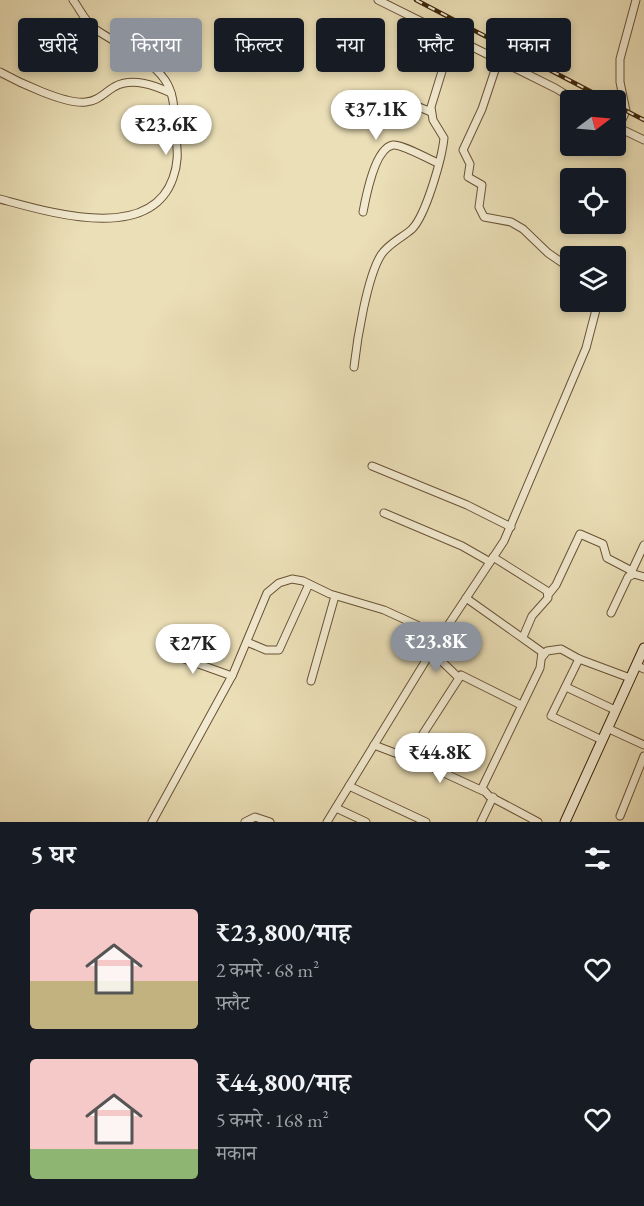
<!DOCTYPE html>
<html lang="hi">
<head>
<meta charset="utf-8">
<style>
	:root { --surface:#171b24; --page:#242831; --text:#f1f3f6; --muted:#9ea1a6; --accent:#8c9099 }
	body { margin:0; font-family:"EB Garamond","Noto Serif Devanagari",serif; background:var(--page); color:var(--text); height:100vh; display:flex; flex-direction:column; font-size:22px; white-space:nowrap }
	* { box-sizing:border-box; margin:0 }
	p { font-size:20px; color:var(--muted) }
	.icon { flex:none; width:33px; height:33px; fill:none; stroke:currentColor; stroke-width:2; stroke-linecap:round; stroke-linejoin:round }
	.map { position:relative; height:822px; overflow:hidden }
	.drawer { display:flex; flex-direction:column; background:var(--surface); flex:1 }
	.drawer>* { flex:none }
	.top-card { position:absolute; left:18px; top:18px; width:609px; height:54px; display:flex; gap:12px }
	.needle { width:39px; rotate:74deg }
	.fabs { position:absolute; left:560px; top:90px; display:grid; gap:12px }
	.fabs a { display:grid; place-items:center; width:66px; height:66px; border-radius:6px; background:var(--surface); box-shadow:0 3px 9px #0003; font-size:30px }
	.price { position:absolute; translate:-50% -51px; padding:0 14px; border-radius:21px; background:#fff; color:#222; font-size:20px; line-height:39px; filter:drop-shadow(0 2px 3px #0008) }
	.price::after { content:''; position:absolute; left:50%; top:36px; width:18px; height:14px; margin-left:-9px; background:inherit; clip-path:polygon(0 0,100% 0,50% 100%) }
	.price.active { background:var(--accent); color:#fff }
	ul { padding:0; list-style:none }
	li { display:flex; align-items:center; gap:18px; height:150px; padding:0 30px }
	li span { display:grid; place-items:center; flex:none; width:168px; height:120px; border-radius:6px; color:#555 }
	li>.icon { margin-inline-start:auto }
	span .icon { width:72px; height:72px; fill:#fffc; stroke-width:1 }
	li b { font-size:26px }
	h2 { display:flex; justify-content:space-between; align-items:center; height:72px; padding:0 30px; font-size:26px }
	.pill { padding:0 21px; border-radius:6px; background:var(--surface); box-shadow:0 3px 9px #0003; font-size:21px; line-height:54px }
	.pill.active { background:var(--accent); color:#fff }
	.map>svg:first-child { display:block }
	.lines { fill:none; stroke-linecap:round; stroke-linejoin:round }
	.street-casing { stroke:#685235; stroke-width:9 }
	.secondary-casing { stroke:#3c230a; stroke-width:11 }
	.street { stroke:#f2ead0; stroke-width:7 }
	.secondary { stroke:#f2ead0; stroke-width:9 }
	.rail-casing { stroke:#3c230a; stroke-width:4.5 }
	.rail { stroke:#f2ead0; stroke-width:2; stroke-dasharray:7; stroke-linecap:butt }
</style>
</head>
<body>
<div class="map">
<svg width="644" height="822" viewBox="0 0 644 822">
	<rect width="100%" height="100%" fill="#ebdfb7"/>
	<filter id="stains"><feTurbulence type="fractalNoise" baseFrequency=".00333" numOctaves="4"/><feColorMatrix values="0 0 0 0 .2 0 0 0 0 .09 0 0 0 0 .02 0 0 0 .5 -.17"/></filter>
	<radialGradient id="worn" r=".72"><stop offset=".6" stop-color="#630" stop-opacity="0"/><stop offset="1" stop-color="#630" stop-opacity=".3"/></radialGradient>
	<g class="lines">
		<!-- street casing -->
		<g class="street-casing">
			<g id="street">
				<path d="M 378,0 L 555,88 L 575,100"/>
				<path d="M 498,61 L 482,109 L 463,150 L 470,164 L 468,177 L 482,185 L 479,207 L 484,217 L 511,222 L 523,229 L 548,253 L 570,268"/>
				<path d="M 0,72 C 18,82 66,105 86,102 C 98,101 104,93 114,87 C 132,77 154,85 171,93"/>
				<path d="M 378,124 L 389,101 L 395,97 L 431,112"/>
				<path d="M 615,126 L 644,140"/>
				<path d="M 618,128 L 626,111 L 620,82 L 620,59 L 636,0"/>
				<path d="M 0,199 C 49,212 150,244 173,178 C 178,164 178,153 176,138 C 173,118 177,98 165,80 C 148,56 118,45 95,29 C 85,22 80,9 73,0"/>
				<path d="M 363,212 C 366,196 375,148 393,145 C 402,144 428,159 438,163"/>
				<path d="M 354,367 C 357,340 367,277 381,255 C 389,243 402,238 412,229 C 426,215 442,158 444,138 L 433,120 L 431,107 L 452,39"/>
				<path d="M 372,466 L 467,505 L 511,527"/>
				<path d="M 384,513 L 462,546 L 490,562"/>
				<path d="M 493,557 L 547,591 L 548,598 L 532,616 L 523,637"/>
				<path d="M 630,575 L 644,545"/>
				<path d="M 548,595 L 556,585 L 580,534 L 603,544 L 607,558 L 632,571"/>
				<path d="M 466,598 L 542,652 L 540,668 L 482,788 L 489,796 L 538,822"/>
				<path d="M 611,613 L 628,577 L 634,574 L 644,577"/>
				<path d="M 247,642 L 266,650 L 279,650 L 309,584"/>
				<path d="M 162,651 L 232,676"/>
				<path d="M 432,652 L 458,677"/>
				<path d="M 543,656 L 547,651 L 561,649 L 579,659 L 630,678"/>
				<path d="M 579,659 L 551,716 L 602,740"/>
				<path d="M 638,666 L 644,669"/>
				<path d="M 311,681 L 335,596"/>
				<path d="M 566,687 L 615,710"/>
				<path d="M 607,728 L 644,745"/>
				<path d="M 374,745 L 403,756 L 410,754 L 461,675 L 521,705"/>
				<path d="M 410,754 L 433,768 L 483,791"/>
				<path d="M 349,786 L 426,822"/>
				<path d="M 336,808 L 366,822"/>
				<path d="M 620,816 L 644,756"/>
				<path d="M 152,822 L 233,674 L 267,593 L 279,583 L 292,579 L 303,581 L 330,594 L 384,610 L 419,626 L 439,639"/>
				<path d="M 245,822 L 255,817 L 270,822"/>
				<path d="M 327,822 L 439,639 L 504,541 L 586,348 L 598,302"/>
				<path d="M 481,822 L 493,797"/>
			</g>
		</g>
		<!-- secondary casing -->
		<g class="secondary-casing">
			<path id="secondary" d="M 565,822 L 644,648"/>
		</g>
		<!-- street -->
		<use href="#street" class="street"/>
		<!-- secondary -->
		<use href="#secondary" class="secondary"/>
		<!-- rail casing -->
		<g class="rail-casing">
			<g id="rail">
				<path d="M 416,0 L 607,100"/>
				<path d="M 615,105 L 644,120"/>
			</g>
		</g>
		<!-- rail -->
		<use href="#rail" class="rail"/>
	</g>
	<rect width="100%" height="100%" filter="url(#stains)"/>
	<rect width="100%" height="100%" fill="url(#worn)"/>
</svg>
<div class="fabs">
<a><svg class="needle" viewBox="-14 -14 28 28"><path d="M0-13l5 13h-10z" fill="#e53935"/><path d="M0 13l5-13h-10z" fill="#9ea1a6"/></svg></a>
<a><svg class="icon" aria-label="locate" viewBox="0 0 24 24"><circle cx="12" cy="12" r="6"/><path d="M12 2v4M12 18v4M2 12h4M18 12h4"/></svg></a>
<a><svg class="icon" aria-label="layers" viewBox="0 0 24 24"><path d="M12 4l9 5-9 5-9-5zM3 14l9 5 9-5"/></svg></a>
</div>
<b class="price" style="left:376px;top:141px">₹37.1K</b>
<b class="price" style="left:166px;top:156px">₹23.6K</b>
<b class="price active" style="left:436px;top:673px">₹23.8K</b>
<b class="price" style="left:193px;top:675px">₹27K</b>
<b class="price" style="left:440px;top:784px">₹44.8K</b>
<div class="top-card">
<a class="pill">खरीदें</a>
<a class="pill active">किराया</a>
<a class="pill">फ़िल्टर</a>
<a class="pill">नया</a>
<a class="pill">फ़्लैट</a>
<a class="pill">मकान</a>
</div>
</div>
<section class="drawer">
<h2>5 घर<svg class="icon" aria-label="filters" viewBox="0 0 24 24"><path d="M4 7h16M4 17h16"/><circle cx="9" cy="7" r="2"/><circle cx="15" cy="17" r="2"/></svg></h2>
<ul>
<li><span style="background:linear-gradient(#f6c9c9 60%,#c2b280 0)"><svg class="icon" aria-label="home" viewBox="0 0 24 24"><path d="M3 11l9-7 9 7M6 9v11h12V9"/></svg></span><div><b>₹23,800/माह</b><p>2 कमरे · 68 m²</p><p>फ़्लैट</p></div><svg class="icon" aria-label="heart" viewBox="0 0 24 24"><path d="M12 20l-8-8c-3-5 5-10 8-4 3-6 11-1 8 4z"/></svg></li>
<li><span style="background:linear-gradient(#f6c9c9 75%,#8fb573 0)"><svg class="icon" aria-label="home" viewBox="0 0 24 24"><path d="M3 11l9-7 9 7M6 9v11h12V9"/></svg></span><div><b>₹44,800/माह</b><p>5 कमरे · 168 m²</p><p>मकान</p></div><svg class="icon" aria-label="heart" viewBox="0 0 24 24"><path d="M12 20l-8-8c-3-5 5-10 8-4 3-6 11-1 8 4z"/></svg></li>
</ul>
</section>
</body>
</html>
